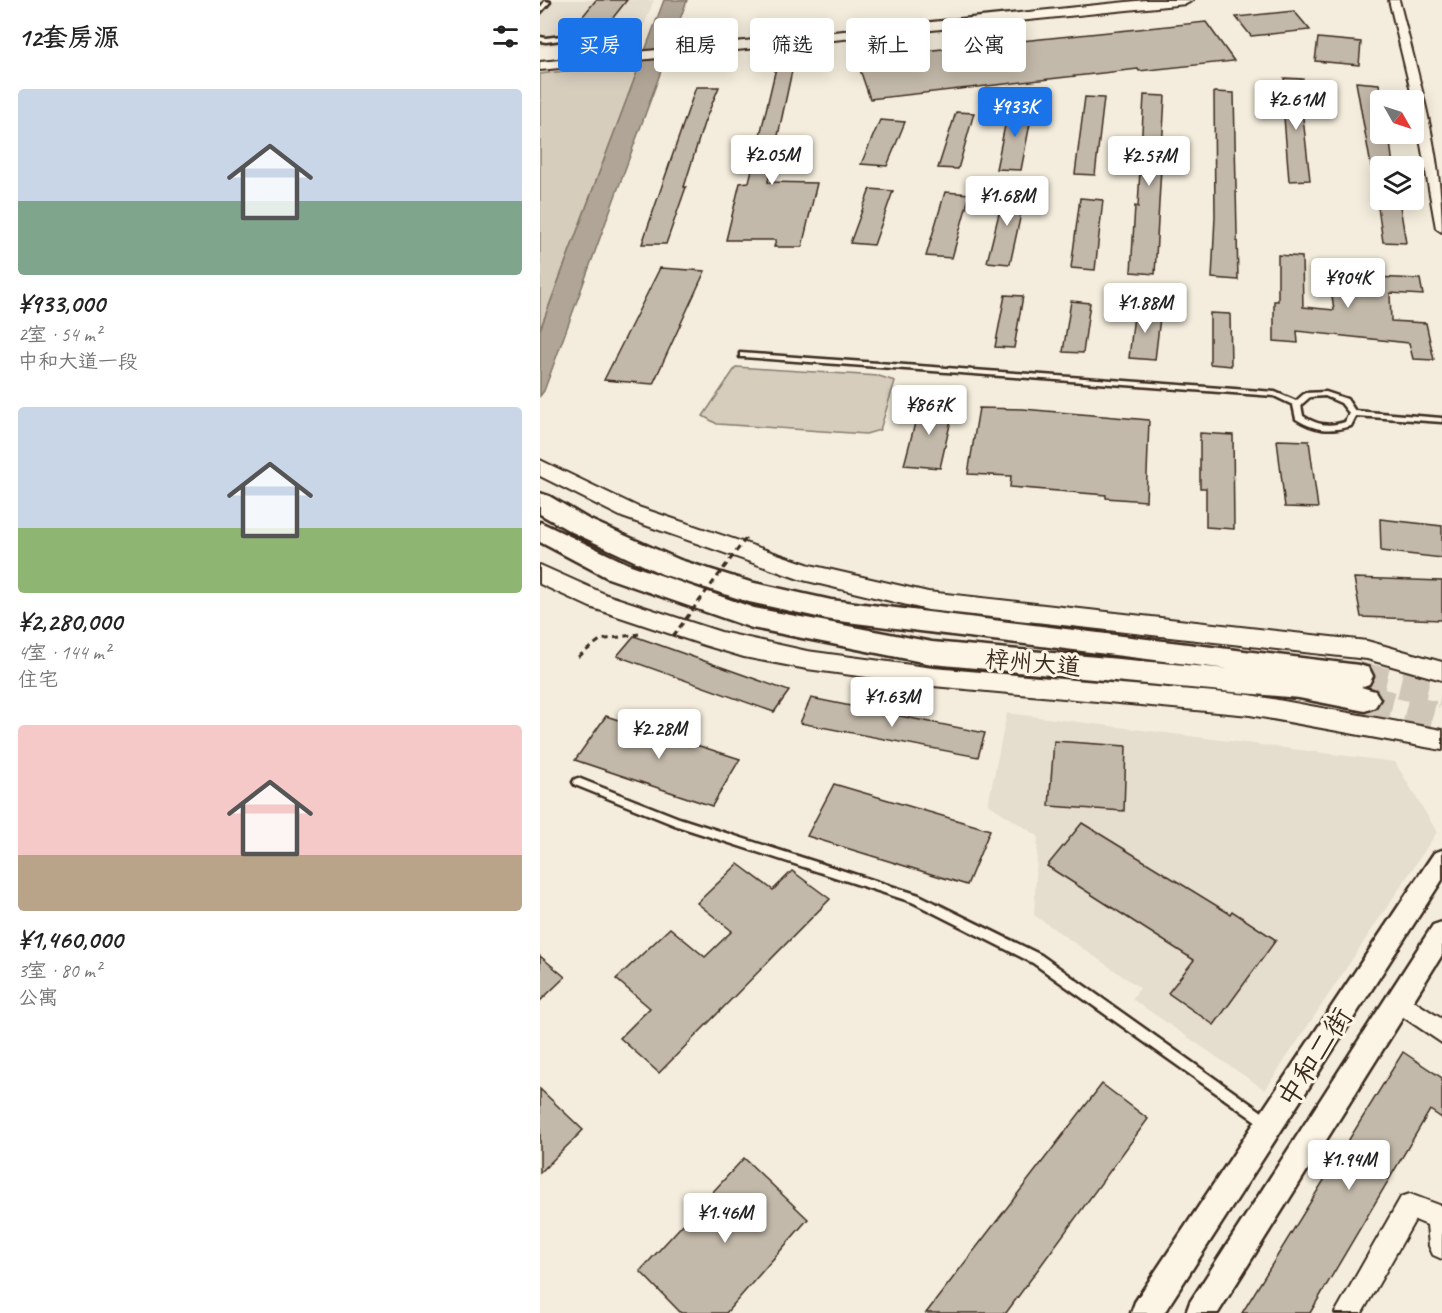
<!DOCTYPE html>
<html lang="zh">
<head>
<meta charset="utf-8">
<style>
	:root { --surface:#fff; --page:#f6f6f6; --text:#222; --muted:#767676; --accent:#1a73e8 }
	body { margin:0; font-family:Caveat,"LXGW WenKai TC",sans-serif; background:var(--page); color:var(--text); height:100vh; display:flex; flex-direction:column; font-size:22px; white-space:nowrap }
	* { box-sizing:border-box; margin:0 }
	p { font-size:20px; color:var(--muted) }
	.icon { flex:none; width:33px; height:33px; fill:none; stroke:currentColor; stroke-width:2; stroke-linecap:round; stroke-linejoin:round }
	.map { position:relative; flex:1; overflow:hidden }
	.panel { display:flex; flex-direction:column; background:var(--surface); width:540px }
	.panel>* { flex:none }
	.top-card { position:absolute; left:18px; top:18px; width:570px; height:54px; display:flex; gap:12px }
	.needle { width:39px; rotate:129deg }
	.tools { position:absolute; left:830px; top:90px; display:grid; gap:12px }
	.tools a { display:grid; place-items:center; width:54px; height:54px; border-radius:6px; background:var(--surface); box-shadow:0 3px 15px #0003; font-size:30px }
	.price { position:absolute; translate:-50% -51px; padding:0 14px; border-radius:6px; background:#fff; color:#222; font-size:20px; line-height:39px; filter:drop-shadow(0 2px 3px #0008) }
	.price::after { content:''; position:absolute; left:50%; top:36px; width:18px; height:14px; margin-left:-9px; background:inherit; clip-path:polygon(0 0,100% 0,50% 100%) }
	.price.selected { background:var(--accent); color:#fff }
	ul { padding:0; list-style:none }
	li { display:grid; align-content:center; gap:12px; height:318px; padding:0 18px }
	li span { display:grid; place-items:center; height:186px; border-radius:6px; color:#555 }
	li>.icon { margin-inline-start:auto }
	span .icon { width:108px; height:108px; fill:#fffc; stroke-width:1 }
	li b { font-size:26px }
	h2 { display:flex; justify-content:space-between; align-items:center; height:72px; padding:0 18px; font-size:26px }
	.chip { padding:0 21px; border-radius:6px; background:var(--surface); box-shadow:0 3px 15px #0003; font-size:21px; line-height:54px }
	.chip.selected { background:var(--accent); color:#fff }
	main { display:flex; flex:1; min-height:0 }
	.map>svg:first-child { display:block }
	.built { fill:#e5ddce }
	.green { fill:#d6cdbd; stroke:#887c6e; stroke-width:1.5 }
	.water { fill:#b0a596; stroke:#817466; stroke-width:1.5 }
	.building { fill:#c3b9aa; stroke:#3b2a1e; stroke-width:1.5 }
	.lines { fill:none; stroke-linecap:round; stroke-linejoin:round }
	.trunk-tunnel { stroke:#cfc6b7; stroke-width:28; stroke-dasharray:28 14; stroke-linecap:butt }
	.service-casing { stroke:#3b2a1e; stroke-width:5 }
	.minor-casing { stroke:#3b2a1e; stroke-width:4 }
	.tertiary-casing { stroke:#3b2a1e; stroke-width:5 }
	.secondary-casing { stroke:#3b2a1e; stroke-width:4 }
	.trunk-casing { stroke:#3b2a1e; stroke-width:5 }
	.path { stroke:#3b2a1e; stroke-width:3; stroke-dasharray:6 4.5; stroke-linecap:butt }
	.service { fill:#fcf5e5; fill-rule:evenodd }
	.minor { fill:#fcf5e5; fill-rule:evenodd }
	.tertiary { fill:#fcf5e5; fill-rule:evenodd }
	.secondary { fill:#fcf5e5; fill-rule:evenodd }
	.trunk { fill:#fcf5e5; fill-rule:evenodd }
	.path-bridge { stroke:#3b2a1e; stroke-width:3; stroke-dasharray:6 4.5; stroke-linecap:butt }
	.labels { text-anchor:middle; stroke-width:6; stroke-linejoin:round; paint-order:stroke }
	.street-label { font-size:24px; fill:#3b2a1e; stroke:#fcf5e5 }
	.near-street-label { font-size:28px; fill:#3b2a1e; stroke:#fcf5e5 }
</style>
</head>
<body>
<main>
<section class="panel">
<h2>12套房源<svg class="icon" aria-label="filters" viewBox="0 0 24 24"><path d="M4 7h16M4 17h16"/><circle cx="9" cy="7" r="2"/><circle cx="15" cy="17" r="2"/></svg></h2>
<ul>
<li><span style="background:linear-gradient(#c9d6e8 60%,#7fa58c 0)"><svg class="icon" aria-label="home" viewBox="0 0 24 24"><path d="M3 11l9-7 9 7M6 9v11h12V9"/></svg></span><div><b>¥933,000</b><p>2室 · 54 m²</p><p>中和大道一段</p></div></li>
<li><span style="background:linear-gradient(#c9d6e8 65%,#8fb573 0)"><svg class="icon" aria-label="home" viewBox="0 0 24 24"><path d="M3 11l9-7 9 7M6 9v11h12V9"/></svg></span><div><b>¥2,280,000</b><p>4室 · 144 m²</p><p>住宅</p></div></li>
<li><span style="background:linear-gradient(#f6c9c9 70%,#b9a48a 0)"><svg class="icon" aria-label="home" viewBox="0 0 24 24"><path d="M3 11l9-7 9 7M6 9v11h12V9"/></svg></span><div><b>¥1,460,000</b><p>3室 · 80 m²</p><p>公寓</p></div></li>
</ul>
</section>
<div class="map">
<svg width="902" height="1313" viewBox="0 0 902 1313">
	<rect width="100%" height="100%" fill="#f4eddd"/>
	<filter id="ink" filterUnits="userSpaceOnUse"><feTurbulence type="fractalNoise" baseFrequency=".0167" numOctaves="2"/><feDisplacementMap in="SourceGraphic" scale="12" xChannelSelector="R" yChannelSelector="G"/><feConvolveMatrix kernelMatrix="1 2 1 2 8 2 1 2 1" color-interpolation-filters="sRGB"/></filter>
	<g filter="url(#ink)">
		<!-- built -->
		<g class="built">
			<path d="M 0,0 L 114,0 L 100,36 L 0,47 Z"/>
			<path d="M 467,713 L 855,762 L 897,832 L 725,1090 L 592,999 L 600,988 L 494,915 L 498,836 L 448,804 Z"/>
		</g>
		<!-- green -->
		<g class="green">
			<path d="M 101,62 L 0,330 L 0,74 Z"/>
			<path d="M 196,367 L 339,376 L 355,381 L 340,430 L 326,434 L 177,424 L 163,416 Z"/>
		</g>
		<!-- water -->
		<path class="water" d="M 124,0 L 147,0 L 4,391 L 0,396 L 0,330 Z"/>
		<!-- building -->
		<g class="building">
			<path d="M 56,0 L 87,0 L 68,24 L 38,22 Z"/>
			<path d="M 754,11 L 770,30 L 711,36 L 696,17 Z"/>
			<path d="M 666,22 L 694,61 L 599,71 L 598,69 L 330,99 L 316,58 Z"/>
			<path d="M 778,38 L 821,42 L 819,65 L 775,61 Z"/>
			<path d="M 253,66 L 228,182 L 277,183 L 262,247 L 234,247 L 236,240 L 186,240 L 200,183 L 209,182 L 236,68 Z"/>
			<path d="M 744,78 L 763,79 L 767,109 L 762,109 L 770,180 L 749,181 L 744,117 L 748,117 Z"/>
			<path d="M 816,82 L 839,84 L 842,100 L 840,100 L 840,134 L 849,134 L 853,166 L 831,166 Z"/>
			<path d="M 156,87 L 179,87 L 164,123 L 144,187 L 146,187 L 126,244 L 102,244 Z"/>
			<path d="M 674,92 L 694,93 L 698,280 L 672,278 L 675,217 Z"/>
			<path d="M 604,95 L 625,96 L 615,274 L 591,272 L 595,206 L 598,207 Z"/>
			<path d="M 545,97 L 564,98 L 555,175 L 535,174 Z"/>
			<path d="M 469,106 L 493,108 L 481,170 L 456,169 Z"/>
			<path d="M 416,112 L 434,113 L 418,169 L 398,168 Z"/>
			<path d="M 340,120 L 365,122 L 347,166 L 321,164 Z"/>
			<path d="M 330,189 L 353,191 L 334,245 L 310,243 Z"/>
			<path d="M 465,189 L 486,191 L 470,264 L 447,262 Z"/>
			<path d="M 405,192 L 430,194 L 412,258 L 386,256 Z"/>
			<path d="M 540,198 L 563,200 L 555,270 L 531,268 Z"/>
			<path d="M 837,200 L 859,200 L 866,243 L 843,242 Z"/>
			<path d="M 738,255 L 762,257 L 763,307 L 794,310 L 789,275 L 880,279 L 883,295 L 850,293 L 851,321 L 886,323 L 894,360 L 873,359 L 869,343 L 757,331 L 758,343 L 734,341 L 734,301 L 738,301 Z"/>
			<path d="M 120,268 L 165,271 L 113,384 L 64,380 Z"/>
			<path d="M 465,295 L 483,296 L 474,348 L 455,347 Z"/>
			<path d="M 531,301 L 550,303 L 543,353 L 523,352 Z"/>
			<path d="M 595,307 L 621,309 L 615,360 L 589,358 Z"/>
			<path d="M 670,313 L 690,314 L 691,366 L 670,364 Z"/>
			<path d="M 380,404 L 414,407 L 400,468 L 364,465 Z"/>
			<path d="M 439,408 L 483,409 L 609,420 L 606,501 L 566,498 L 566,495 L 470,487 L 471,476 L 428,474 Z"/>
			<path d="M 660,433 L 693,435 L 694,529 L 666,527 L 666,488 L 660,488 Z"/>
			<path d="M 737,440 L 769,441 L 778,508 L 745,507 Z"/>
			<path d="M 840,519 L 902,526 L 902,558 L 841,551 Z"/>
			<path d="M 814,578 L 902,581 L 902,620 L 821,617 Z"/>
			<path d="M 94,636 L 249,691 L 234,712 L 77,656 Z"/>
			<path d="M 271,698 L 445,733 L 438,757 L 260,723 Z"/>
			<path d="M 66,716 L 200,759 L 172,806 L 35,760 Z"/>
			<path d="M 514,741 L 586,746 L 584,811 L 509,806 Z"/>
			<path d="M 294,784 L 450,830 L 427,885 L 267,836 Z"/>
			<path d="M 542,823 L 690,914 L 692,911 L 736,940 L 674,1025 L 628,993 L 654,960 L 507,866 Z"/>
			<path d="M 198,864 L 233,890 L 252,871 L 290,899 L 119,1073 L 80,1038 L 110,1008 L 76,979 L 130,928 L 165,957 L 192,931 L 157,903 Z"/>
			<path d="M 0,956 L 25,977 L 0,1001 Z"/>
			<path d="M 863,1052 L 902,1078 L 902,1118 L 890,1110 L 770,1313 L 702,1313 Z"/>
			<path d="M 562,1084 L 608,1119 L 466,1313 L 386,1313 Z"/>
			<path d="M 0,1089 L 43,1130 L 0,1173 Z"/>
			<path d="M 204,1158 L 268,1219 L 186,1313 L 141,1313 L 100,1271 Z"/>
		</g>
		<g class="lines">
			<!-- trunk-tunnel -->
			<g class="trunk-tunnel">
				<path d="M 819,676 L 902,694"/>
				<path d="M 825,699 L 902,717"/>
			</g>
			<!-- service casing -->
			<g class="service-casing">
				<g id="service">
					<path d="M 5,1 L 10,2 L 0,13 L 0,8 Z"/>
					<path d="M 82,28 L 85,30 L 88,50 L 85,52 L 82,50 L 80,32 L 6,42 L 0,41 L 0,37 L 6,38 Z"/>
					<path d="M 200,353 L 735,392 L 756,401 L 765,393 L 786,392 L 807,399 L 815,411 L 902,418 L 902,422 L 816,416 L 811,426 C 790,432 775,431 756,419 L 753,405 L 734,396 L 203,357 L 200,357 ZM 785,396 L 801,403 L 809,413 L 805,422 C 789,427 777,425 763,416 L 761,405 L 770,397 Z"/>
					<path d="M 38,778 L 139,818 L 379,895 L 501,955 L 732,1119 L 734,1123 L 732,1127 L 728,1129 L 724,1127 L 493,963 L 372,902 L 137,826 L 35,785 L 33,782 L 35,779 Z"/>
				</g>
			</g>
			<!-- minor casing -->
			<g class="minor-casing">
				<g id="minor">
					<path d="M 849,0 L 859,0 C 878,76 902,153 902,232 L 896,228 L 873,100 Z"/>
					<path d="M 858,991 L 902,1019 L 902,1043 L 850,1008 L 847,1001 L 850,994 Z"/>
					<path d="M 870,1194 L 902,1206 L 902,1259 L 893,1255 L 889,1246 L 887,1225 L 875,1220 L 822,1313 L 795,1313 L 861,1197 Z"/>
				</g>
			</g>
			<!-- tertiary casing -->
			<g class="tertiary-casing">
				<g id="tertiary">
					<path d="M 902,850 L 902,880 L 624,1313 L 591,1313 L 595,1302 L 894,853 Z"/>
					<path d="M 902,922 L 902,955 L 678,1313 L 646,1313 L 650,1302 L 893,925 Z"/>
				</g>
			</g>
			<!-- secondary casing -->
			<g class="secondary-casing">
				<g id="secondary">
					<path d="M 606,0 L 653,0 L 646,4 L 0,70 L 0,62 Z"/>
					<path d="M 0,460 L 98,507 L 270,565 L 388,592 L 827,641 L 902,662 L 902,680 L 827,659 L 388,610 L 259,579 L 82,517 L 0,476 Z"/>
					<path d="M 0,565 L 67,595 L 181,632 L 267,651 L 393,668 L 710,695 L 902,730 L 902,750 L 710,715 L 393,686 L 267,669 L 204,657 L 164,645 L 50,607 L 0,584 Z"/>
				</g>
			</g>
			<!-- trunk casing -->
			<g class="trunk-casing">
				<path id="trunk" d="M 0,493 L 9,496 L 48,519 L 140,560 L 210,582 L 291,600 L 819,665 L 829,668 L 833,676 L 829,684 L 821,687 L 835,691 L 840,699 L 835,707 L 825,711 L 759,698 L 392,664 L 212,628 L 68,578 L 0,542 L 0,522 L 88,564 L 214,608 L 392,642 L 688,669 L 291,620 L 209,602 L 122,574 L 30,531 L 0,514 Z"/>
			</g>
			<!-- path -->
			<path class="path" d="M 38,657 L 60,640 L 99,634"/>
			<!-- service -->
			<use href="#service" class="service"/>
			<!-- minor -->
			<use href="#minor" class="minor"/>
			<!-- tertiary -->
			<use href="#tertiary" class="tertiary"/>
			<!-- secondary -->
			<use href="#secondary" class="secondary"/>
			<!-- trunk -->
			<use href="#trunk" class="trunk"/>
			<!-- path-bridge -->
			<path class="path-bridge" d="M 133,636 L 207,537"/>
		</g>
	</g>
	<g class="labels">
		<!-- street labels -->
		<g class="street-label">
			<text transform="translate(493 663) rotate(5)" y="8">梓州大道</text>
		</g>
		<!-- near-street labels -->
		<g class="near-street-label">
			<text transform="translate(774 1057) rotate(-57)" y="10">中和二街</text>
		</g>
	</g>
</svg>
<div class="tools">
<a><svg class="needle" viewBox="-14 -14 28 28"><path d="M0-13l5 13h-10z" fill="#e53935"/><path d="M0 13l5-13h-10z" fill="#767676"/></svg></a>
<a><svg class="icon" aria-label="layers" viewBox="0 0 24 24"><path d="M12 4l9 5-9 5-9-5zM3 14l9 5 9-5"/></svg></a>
</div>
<b class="price" style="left:756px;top:131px">¥2.61M</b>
<b class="price selected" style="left:475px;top:138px">¥933K</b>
<b class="price" style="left:232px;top:186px">¥2.05M</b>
<b class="price" style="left:609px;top:187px">¥2.57M</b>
<b class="price" style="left:467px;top:227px">¥1.68M</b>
<b class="price" style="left:808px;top:309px">¥904K</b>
<b class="price" style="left:605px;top:334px">¥1.88M</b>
<b class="price" style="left:389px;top:436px">¥867K</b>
<b class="price" style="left:352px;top:728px">¥1.63M</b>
<b class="price" style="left:119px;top:760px">¥2.28M</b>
<b class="price" style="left:809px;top:1191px">¥1.94M</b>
<b class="price" style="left:185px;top:1244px">¥1.46M</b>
<div class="top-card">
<a class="chip selected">买房</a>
<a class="chip">租房</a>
<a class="chip">筛选</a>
<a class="chip">新上</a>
<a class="chip">公寓</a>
</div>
</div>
</main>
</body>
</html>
